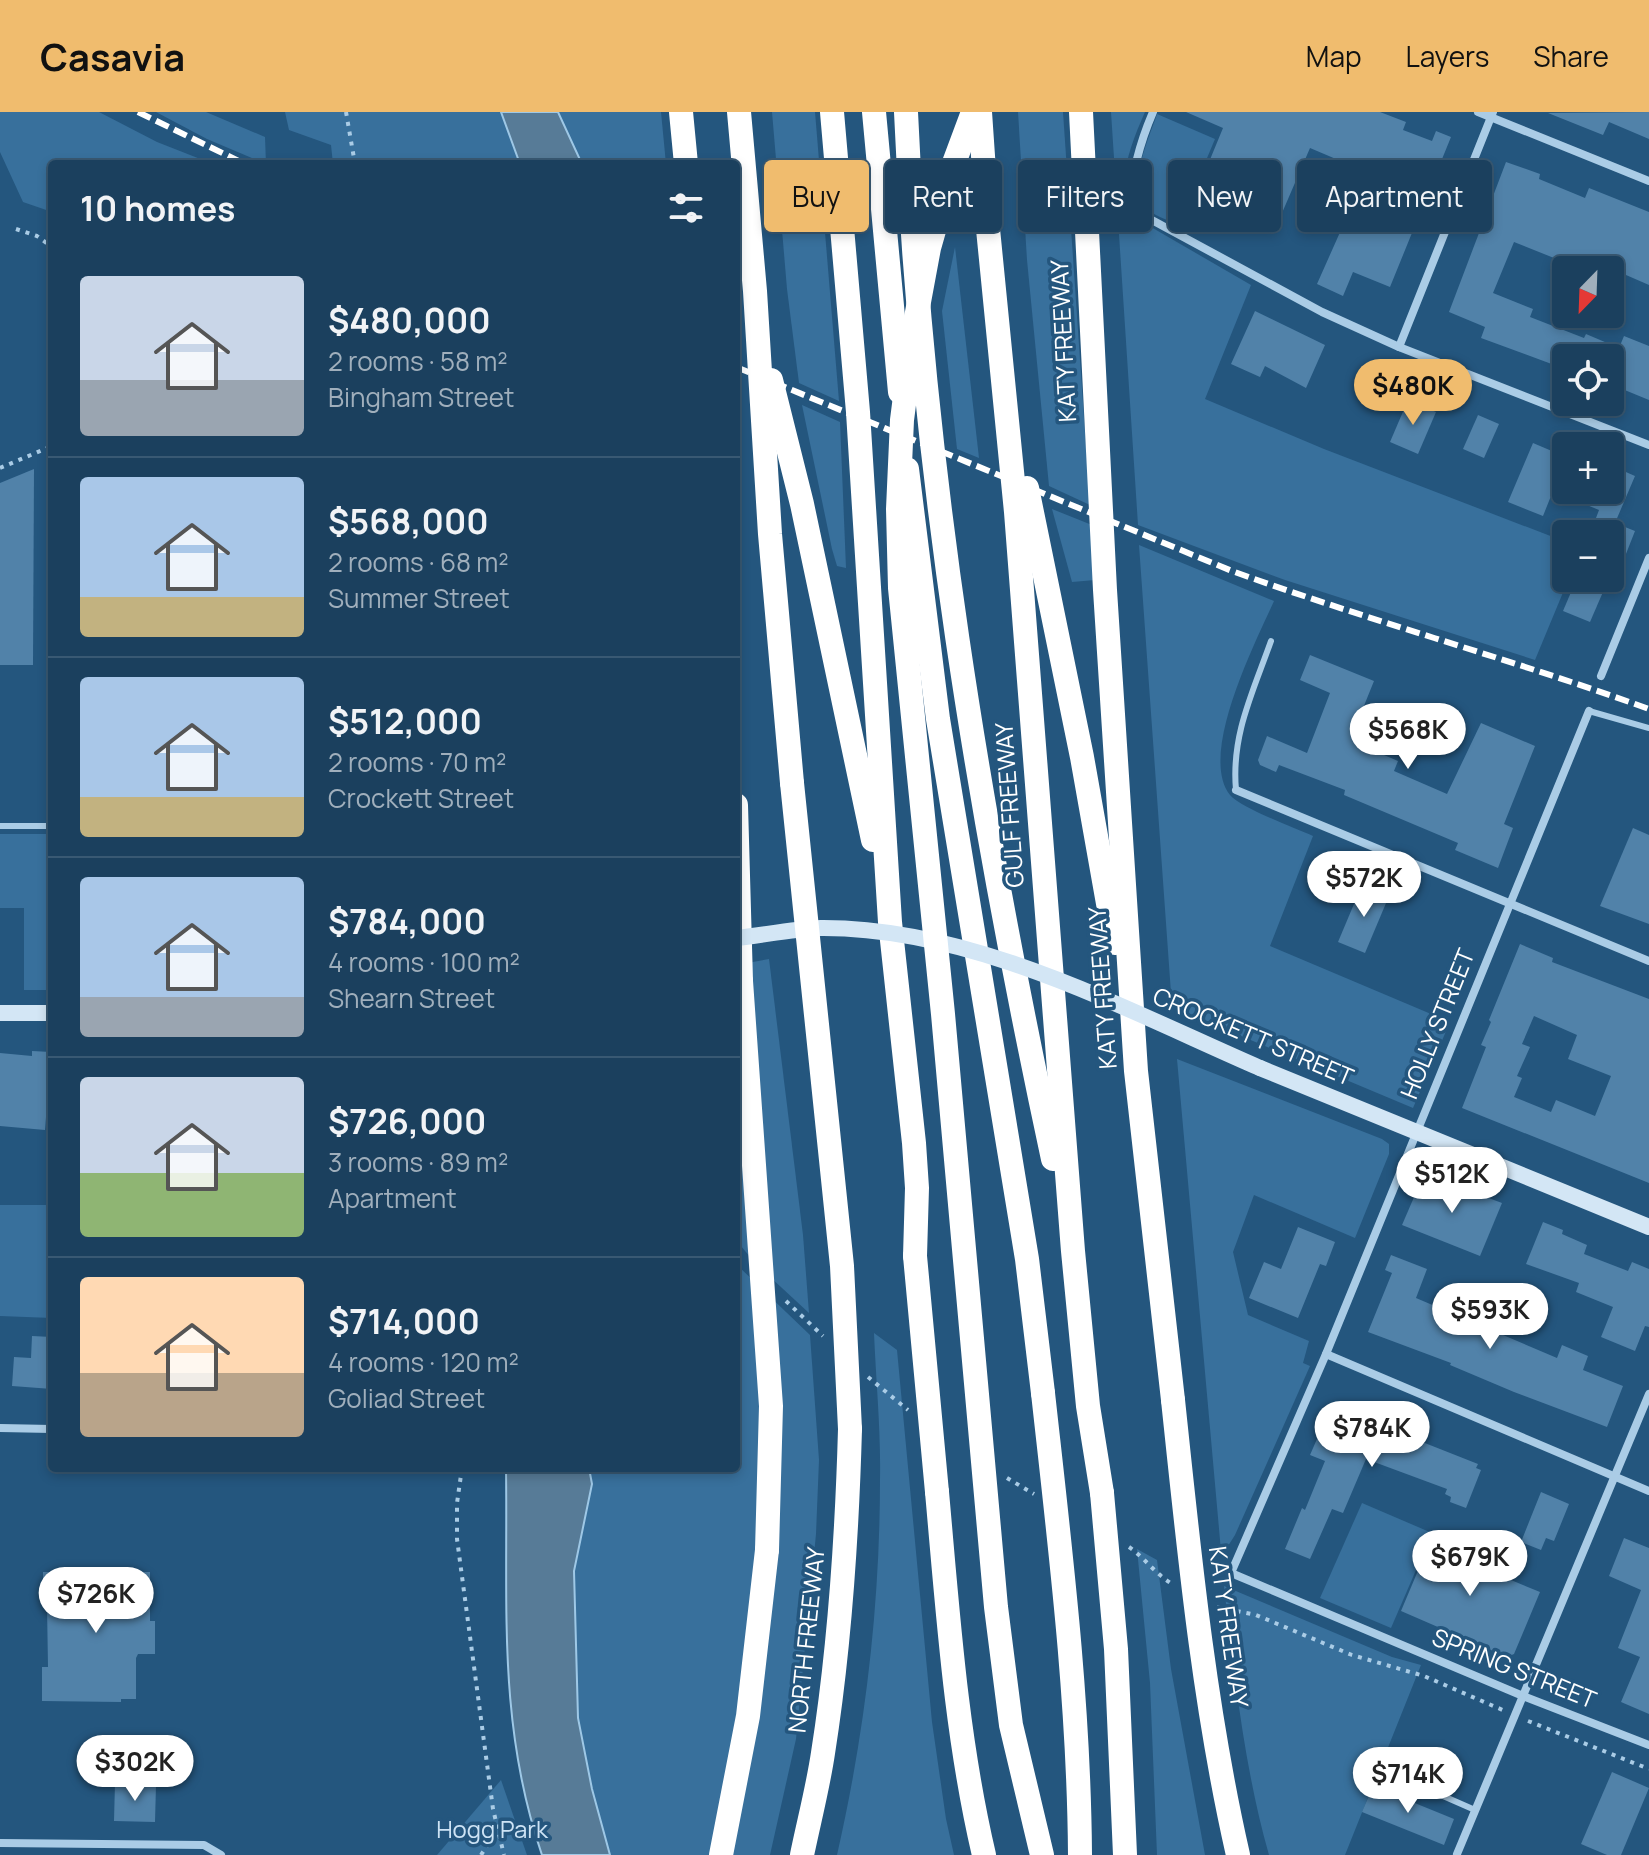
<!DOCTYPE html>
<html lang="en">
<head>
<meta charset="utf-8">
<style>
	:root { --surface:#1b405e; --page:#284b67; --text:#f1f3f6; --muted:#a0afbc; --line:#395973; --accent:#f0bc6e }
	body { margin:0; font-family:Manrope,sans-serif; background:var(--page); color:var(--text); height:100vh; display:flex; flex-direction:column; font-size:30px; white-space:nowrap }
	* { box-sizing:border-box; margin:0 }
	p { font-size:26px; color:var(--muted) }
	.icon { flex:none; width:44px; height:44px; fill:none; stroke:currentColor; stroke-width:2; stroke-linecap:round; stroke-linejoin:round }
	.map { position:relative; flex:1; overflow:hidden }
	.sheet { position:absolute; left:48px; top:48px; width:692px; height:1312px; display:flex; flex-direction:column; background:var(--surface); border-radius:8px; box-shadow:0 4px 12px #0003,0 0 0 2px var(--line) }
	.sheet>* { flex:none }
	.guide { position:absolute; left:764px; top:48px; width:760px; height:72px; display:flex; gap:16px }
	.needle { width:52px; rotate:203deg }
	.controls { position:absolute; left:1552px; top:144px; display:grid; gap:16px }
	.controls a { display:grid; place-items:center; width:72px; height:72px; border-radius:8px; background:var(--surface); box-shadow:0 4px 12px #0003,0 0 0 2px var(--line); font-size:40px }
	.price { position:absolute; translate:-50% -68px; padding:0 18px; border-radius:28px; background:#fff; color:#222; font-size:26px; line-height:52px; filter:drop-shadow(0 2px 4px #0008) }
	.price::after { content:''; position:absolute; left:50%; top:48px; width:24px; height:18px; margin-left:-12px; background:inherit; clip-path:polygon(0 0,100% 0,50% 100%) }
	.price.current { background:var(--accent); color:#111 }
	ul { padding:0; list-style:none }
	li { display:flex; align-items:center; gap:24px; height:200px; padding:0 32px }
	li+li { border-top:2px solid var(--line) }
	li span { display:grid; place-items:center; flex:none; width:224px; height:160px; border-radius:8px; color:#555 }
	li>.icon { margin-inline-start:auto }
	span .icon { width:96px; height:96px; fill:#fffc; stroke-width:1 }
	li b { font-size:34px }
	h2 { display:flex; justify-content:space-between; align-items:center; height:96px; padding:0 32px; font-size:34px }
	.tag { padding:0 28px; border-radius:8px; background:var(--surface); box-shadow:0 4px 12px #0003,0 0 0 2px var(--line); font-size:28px; line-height:72px }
	.tag.current { background:var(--accent); color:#111 }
	header { display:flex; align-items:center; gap:48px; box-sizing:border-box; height:112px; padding:0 40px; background:var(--accent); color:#111 }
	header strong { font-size:38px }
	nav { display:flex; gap:44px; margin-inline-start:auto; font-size:28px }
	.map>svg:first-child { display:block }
	.green { fill:#38709c }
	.water { fill:#577b97; stroke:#9ec8e6; stroke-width:2 }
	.building { fill:#5182a9; fill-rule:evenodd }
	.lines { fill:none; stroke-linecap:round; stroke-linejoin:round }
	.path { stroke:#aacce6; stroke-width:4; stroke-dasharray:4 6; stroke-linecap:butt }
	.lane { stroke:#aacce6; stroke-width:6 }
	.street { stroke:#aacce6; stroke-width:8 }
	.secondary { stroke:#d3e6f5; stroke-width:16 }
	.highway { stroke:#fff; stroke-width:24 }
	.rail { stroke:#fff; stroke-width:6; stroke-dasharray:14 6; stroke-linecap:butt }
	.secondary-bridge { stroke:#d3e6f5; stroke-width:16 }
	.highway-bridge { stroke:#fff; stroke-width:24 }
	.labels { text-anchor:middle; stroke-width:7; stroke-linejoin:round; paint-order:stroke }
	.street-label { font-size:24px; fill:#fff; stroke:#24567e }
	.park-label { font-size:24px; fill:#cde3f5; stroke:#24567e }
</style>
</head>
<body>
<header>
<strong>Casavia</strong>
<nav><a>Map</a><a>Layers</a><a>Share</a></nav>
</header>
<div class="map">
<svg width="1649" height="1743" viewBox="0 0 1649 1743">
	<rect width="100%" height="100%" fill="#24567e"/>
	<!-- green -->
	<g class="green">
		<path d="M 0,0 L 99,0 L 157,30 L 213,52 L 52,52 L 52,100 L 23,90 L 0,40 Z"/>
		<path d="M 156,0 L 206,0 L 265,25 L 266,52 L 207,27 Z"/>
		<path d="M 285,0 L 501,0 L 520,52 L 333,52 L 331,33 L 289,18 Z"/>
		<path d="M 558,0 L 661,0 L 666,52 L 582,52 Z"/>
		<path d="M 772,0 L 815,0 L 839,289 L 799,271 L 787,177 Z"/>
		<path d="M 1018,0 L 1063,0 L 1090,393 L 1049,374 L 1027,148 Z"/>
		<path d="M 1111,0 L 1145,0 C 1131,32 1115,70 1132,104 L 1251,173 L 1205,287 L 1324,337 L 1566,430 L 1566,466 L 1569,466 L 1535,548 L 1285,468 L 1138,413 Z"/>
		<path d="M 1157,2 L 1215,27 L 1179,113 C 1168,108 1152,103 1145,95 C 1126,75 1150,24 1157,2 Z"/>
		<path d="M 955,135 L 979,346 L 957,337 L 942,199 Z"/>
		<path d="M 802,293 L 840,310 L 846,456 L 837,454 L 832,437 Z"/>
		<path d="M 1052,397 L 1092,413 L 1095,468 L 1072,470 Z"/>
		<path d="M 1139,433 L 1274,489 C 1255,531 1198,643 1230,683 C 1241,696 1295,716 1313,724 L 1270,834 L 1450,910 L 1413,996 L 1172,895 Z"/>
		<path d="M 0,722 L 52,722 L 52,878 L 24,878 L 24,796 L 0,796 Z"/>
		<path d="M 769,847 L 803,1123 L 809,1201 L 755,1151 L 736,1128 L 736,853 Z"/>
		<path d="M 1177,947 L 1382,1027 L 1389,1032 L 1389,1042 L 1355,1126 L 1254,1083 L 1233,1140 L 1248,1203 L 1309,1229 L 1303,1251 L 1310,1254 L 1235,1423 L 1228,1434 L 1221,1439 Z"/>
		<path d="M 0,1093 L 52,1093 L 52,1206 L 0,1204 Z"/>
		<path d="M 736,1152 L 810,1223 L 819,1348 L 816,1422 L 796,1627 L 770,1743 L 610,1743 L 592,1677 L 578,1606 L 574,1459 L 592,1372 L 589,1356 L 736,1356 Z"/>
		<path d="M 874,1221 L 897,1238 L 932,1610 L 946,1707 L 954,1743 L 837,1743 C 865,1620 880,1494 880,1368 C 881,1319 876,1270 874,1221 Z"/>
		<path d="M 1362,1391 L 1432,1421 L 1391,1516 L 1320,1486 Z"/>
		<path d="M 1137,1437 L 1157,1448 L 1171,1557 L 1205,1743 L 1157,1743 L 1150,1571 Z"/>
		<path d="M 1224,1474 L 1392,1545 L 1421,1553 L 1345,1743 L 1269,1743 C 1245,1660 1234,1561 1224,1474 Z"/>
		<path d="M 501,1668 L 527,1743 L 437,1743 Z"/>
	</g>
	<!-- water -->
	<g class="water">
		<path d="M 501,0 L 558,0 L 582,52 L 520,52 Z"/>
		<path d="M 506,1356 L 589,1356 L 592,1372 L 574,1459 L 578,1606 L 592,1677 L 610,1743 L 542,1743 C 497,1612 508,1491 506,1356 Z"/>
	</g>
	<!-- building -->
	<g class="building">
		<path d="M 1186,0 L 1380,0 L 1406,10 L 1403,18 L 1432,29 L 1436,19 L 1451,25 L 1390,175 L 1353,160 L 1343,184 L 1317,172 L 1345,109 L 1374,121 L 1390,86 L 1378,81 L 1386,62 L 1345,46 L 1343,50 L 1310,36 L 1282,101 L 1202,67 L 1223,16 Z"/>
		<path d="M 1649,0 L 1649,27 L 1609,10 L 1603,23 L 1548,1 Z"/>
		<path d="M 1506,50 L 1540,62 L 1539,67 L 1585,86 L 1589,76 L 1649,100 L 1649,173 L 1603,153 L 1601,158 L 1568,158 L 1557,154 L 1559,148 L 1514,130 L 1493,181 L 1533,197 L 1530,205 L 1584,226 L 1586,222 L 1619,236 L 1624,224 L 1649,234 L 1649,288 L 1610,272 L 1610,246 L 1560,246 L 1557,254 L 1481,226 L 1485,215 L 1449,200 Z"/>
		<path d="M 1255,199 L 1325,233 L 1306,276 L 1265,254 L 1260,265 L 1231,252 Z"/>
		<path d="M 1408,288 L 1436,300 L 1418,342 L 1390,330 Z"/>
		<path d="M 1478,303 L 1499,312 L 1484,346 L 1463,337 Z"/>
		<path d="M 1533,331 L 1566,345 L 1566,378 L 1610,378 L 1619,357 L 1635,364 L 1615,411 L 1635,419 L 1624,447 L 1610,442 L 1610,422 L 1590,422 L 1599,398 L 1553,379 L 1543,404 L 1508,390 Z"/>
		<path d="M 34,357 L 33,553 L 0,553 L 0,371 Z"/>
		<path d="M 1577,466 L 1609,466 L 1590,510 L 1563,499 Z"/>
		<path d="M 1310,543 L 1374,569 L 1355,616 L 1361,619 L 1356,631 L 1398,649 L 1394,659 L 1447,682 L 1481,611 L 1535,634 L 1504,712 L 1513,716 L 1498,756 L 1455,738 L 1458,731 L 1344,683 L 1345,678 L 1279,653 L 1276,660 L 1260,653 L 1258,648 L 1267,624 L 1307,641 L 1330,581 L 1300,568 Z"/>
		<path d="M 1633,716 L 1649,723 L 1649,812 L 1600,794 Z"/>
		<path d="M 1362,773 L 1389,784 L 1365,841 L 1338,830 Z"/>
		<path d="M 1520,832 L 1553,846 L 1552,850 L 1649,887 L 1649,1071 L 1462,996 L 1486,935 L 1481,933 L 1491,910 L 1489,908 ZM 1534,904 L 1577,923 L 1568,947 L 1611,964 L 1595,1004 L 1556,988 L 1551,1000 L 1514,985 L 1522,966 L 1517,964 L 1530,935 L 1522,932 Z"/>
		<path d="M 32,939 L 51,940 L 45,1018 L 0,1014 L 0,941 L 32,944 Z"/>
		<path d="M 1424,1062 L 1502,1091 L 1480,1144 L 1402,1113 Z"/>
		<path d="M 1543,1110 L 1563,1118 L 1562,1122 L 1587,1133 L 1584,1142 L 1628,1159 L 1632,1150 L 1649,1157 L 1649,1215 L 1645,1214 L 1635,1239 L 1601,1225 L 1613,1195 L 1576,1180 L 1579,1171 L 1526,1152 Z"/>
		<path d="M 1298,1115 L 1335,1130 L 1326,1154 L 1320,1152 L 1298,1206 L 1249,1186 L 1264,1150 L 1281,1157 Z"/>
		<path d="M 1391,1143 L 1427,1157 L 1416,1186 L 1557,1246 L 1562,1233 L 1588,1244 L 1583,1258 L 1623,1274 L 1607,1315 L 1514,1280 L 1450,1253 L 1451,1251 L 1368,1220 L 1392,1161 L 1385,1158 Z"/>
		<path d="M 32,1224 L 52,1225 L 52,1277 L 12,1274 L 14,1245 L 31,1246 Z"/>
		<path d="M 1331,1295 L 1348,1302 L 1350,1298 L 1374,1306 L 1404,1318 L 1402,1322 L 1478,1352 L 1476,1356 L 1481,1358 L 1466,1396 L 1450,1390 L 1451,1385 L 1445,1382 L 1447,1377 L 1366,1347 L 1343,1401 L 1332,1397 L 1310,1447 L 1285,1437 L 1302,1396 L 1305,1398 L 1325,1349 L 1310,1343 Z"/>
		<path d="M 1541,1380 L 1569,1392 L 1554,1429 L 1546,1426 L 1541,1438 L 1521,1430 Z"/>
		<path d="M 1433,1423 L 1486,1444 L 1482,1456 L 1540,1480 L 1514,1542 L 1507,1545 L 1401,1499 Z"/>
		<path d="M 1624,1426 L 1649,1436 L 1649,1602 L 1621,1590 L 1640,1545 L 1618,1536 L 1641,1478 L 1609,1464 Z"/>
		<path d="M 43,1460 L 150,1460 L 150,1509 L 155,1509 L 155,1542 L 138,1542 L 136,1546 L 136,1587 L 121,1587 L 121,1590 L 42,1589 L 42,1555 L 48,1555 L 47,1494 L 43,1494 Z"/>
		<path d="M 1612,1660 L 1649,1676 L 1621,1743 L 1607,1743 L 1581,1732 Z"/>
		<path d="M 115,1671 L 156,1673 L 155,1710 L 114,1709 Z"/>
		<path d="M 1373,1674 L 1454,1707 L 1444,1733 L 1362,1700 Z"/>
	</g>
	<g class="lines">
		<!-- path -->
		<g class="path">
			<path d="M 346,0 L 355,52"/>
			<path d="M 16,117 L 37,124 L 52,135"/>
			<path d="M 0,356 L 52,334"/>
			<path d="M 786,1189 L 823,1224"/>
			<path d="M 868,1265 L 908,1298"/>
			<path d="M 462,1356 L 457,1391 L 457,1427 L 493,1697 L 504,1743"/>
			<path d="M 1007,1366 L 1034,1382"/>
			<path d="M 1129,1435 C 1145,1446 1156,1463 1174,1473"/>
			<path d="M 1217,1495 L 1256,1503 L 1352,1543 L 1424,1564 L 1505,1599"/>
			<path d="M 1528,1609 L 1649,1657"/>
			<path d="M 481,1743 L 497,1718"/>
		</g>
		<!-- lane -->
		<g class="lane">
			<path d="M 1589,599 L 1649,616"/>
			<path d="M 1236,678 C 1231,623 1253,580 1271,529"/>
			<path d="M 0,714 L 52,714"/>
			<path d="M 1418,1673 L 1475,1698"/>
		</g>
		<!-- street -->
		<g class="street">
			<path d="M 1153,0 C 1144,21 1125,74 1135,94 C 1139,100 1144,104 1150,107 L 1322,200 L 1399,235 L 1649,333"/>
			<path d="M 1478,0 L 1649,69"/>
			<path d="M 1399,235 L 1493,0"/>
			<path d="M 1601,564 L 1649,446"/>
			<path d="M 1589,599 L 1326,1242 L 1231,1461 L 1523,1584 L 1649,1633"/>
			<path d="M 1236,678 L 1649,849"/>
			<path d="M 1326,1242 L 1649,1379"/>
			<path d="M 0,1316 L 52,1317"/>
			<path d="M 0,1731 L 204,1733 L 221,1743"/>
			<path d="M 1457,1742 L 1649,1282"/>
		</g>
		<!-- secondary -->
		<g class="secondary">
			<path d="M 0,901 L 52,901"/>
			<path d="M 1260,956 L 1649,1115"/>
		</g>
		<!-- highway -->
		<g class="highway">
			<path d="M 681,0 L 686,52"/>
			<path d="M 739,0 L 755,179 L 770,422 L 792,671"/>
			<path d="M 832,0 L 858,300 L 890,810 L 914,1031 L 917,1076 L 915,1144"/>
			<path d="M 874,0 L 900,280"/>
			<path d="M 906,0 C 921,353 979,702 1053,1047"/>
			<path d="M 980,0 L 988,117 L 1016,400 L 1073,1139 L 1088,1294 L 1102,1381"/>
			<path d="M 1081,0 L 1105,478 L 1136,959 L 1173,1288"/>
			<path d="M 951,59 L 973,0"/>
			<path d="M 771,268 L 802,392 L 873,728"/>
			<path d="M 907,357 L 938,607 L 1027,1147 L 1043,1281"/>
			<path d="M 1027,376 L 1082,645 L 1115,831"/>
			<path d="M 736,693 L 741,869"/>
			<path d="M 937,1380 C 948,1502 956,1624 984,1743"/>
			<path d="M 721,1743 L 748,1604 L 767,1438"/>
			<path d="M 802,1743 C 809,1709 818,1675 823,1641 C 840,1533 847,1425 850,1317"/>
		</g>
		<!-- rail -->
		<g class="rail">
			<path d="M 138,0 L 245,52"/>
			<path d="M 736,255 L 1232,459 C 1370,509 1511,547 1649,597"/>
		</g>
		<!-- secondary-bridge -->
		<path class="secondary-bridge" d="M 736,826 C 764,823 793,817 821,816 C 973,815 1124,897 1260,956"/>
		<!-- highway-bridge -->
		<g class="highway-bridge">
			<path d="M 951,59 L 929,136 L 913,222 L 902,308 L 898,397 L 900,476 L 943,902 L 996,1495 L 1011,1613 L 1042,1743"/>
			<path d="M 792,671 L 842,1154 L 850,1317"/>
			<path d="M 741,869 L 771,1294 L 767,1438"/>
			<path d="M 915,1144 L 937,1380"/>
			<path d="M 1043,1281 C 1060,1435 1079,1588 1080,1743"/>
			<path d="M 1173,1288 C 1189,1440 1204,1594 1238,1743"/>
			<path d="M 1102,1381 L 1116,1537 L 1125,1743"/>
		</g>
	</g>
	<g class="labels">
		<!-- street labels -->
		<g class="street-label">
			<text transform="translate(1064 229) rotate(-93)" y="8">KATY FREEWAY</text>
			<text transform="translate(1010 693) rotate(-94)" y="8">GULF FREEWAY</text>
			<text transform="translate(1103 876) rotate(-94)" y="8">KATY FREEWAY</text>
			<text transform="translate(1438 912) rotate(-68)" y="8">HOLLY STREET</text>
			<text transform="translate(1253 925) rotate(23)" y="8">CROCKETT STREET</text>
			<text transform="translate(1228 1515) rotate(82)" y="8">KATY FREEWAY</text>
			<text transform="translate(807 1528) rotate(-84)" y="8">NORTH FREEWAY</text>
			<text transform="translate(1514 1557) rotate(22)" y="8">SPRING STREET</text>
		</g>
		<!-- park labels -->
		<g class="park-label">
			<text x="492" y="1726">Hogg Park</text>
		</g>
	</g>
</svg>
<div class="controls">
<a><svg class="needle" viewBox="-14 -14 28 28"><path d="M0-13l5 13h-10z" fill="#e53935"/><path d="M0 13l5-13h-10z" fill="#a0afbc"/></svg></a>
<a><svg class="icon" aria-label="locate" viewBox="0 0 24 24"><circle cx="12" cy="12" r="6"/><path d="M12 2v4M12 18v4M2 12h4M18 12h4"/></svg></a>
<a>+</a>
<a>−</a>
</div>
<b class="price current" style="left:1413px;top:315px">$480K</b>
<b class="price" style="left:1408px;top:659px">$568K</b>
<b class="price" style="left:1364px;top:807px">$572K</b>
<b class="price" style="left:1452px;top:1103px">$512K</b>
<b class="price" style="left:1490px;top:1239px">$593K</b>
<b class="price" style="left:1372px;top:1357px">$784K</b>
<b class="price" style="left:1470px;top:1486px">$679K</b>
<b class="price" style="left:96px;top:1523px">$726K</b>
<b class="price" style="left:135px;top:1691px">$302K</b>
<b class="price" style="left:1408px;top:1703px">$714K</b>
<div class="guide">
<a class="tag current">Buy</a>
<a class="tag">Rent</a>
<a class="tag">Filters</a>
<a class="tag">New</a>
<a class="tag">Apartment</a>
</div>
<section class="sheet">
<h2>10 homes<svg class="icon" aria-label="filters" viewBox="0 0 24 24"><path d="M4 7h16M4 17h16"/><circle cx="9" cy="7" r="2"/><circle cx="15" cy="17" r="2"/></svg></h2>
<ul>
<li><span style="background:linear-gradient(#c9d6e8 65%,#9aa5b1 0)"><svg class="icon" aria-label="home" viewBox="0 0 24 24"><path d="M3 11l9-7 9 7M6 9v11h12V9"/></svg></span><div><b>$480,000</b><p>2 rooms · 58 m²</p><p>Bingham Street</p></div></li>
<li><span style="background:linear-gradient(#a9c7e8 75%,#c2b280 0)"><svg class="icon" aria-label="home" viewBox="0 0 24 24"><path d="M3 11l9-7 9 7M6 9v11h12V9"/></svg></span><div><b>$568,000</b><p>2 rooms · 68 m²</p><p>Summer Street</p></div></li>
<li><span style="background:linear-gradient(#a9c7e8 75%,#c2b280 0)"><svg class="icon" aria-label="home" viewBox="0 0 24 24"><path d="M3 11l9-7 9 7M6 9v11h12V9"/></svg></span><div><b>$512,000</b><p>2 rooms · 70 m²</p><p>Crockett Street</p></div></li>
<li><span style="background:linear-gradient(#a9c7e8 75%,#9aa5b1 0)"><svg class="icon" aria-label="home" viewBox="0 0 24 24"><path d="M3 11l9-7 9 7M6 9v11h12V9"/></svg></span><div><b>$784,000</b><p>4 rooms · 100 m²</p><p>Shearn Street</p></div></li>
<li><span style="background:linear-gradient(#c9d6e8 60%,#8fb573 0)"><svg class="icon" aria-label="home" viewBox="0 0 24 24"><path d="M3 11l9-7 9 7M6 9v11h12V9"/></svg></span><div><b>$726,000</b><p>3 rooms · 89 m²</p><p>Apartment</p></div></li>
<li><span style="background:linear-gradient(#ffd9b3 60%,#b9a48a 0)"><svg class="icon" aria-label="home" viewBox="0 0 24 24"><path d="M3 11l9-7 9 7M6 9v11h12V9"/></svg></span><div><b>$714,000</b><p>4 rooms · 120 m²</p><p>Goliad Street</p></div></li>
</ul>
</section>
</div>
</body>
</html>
